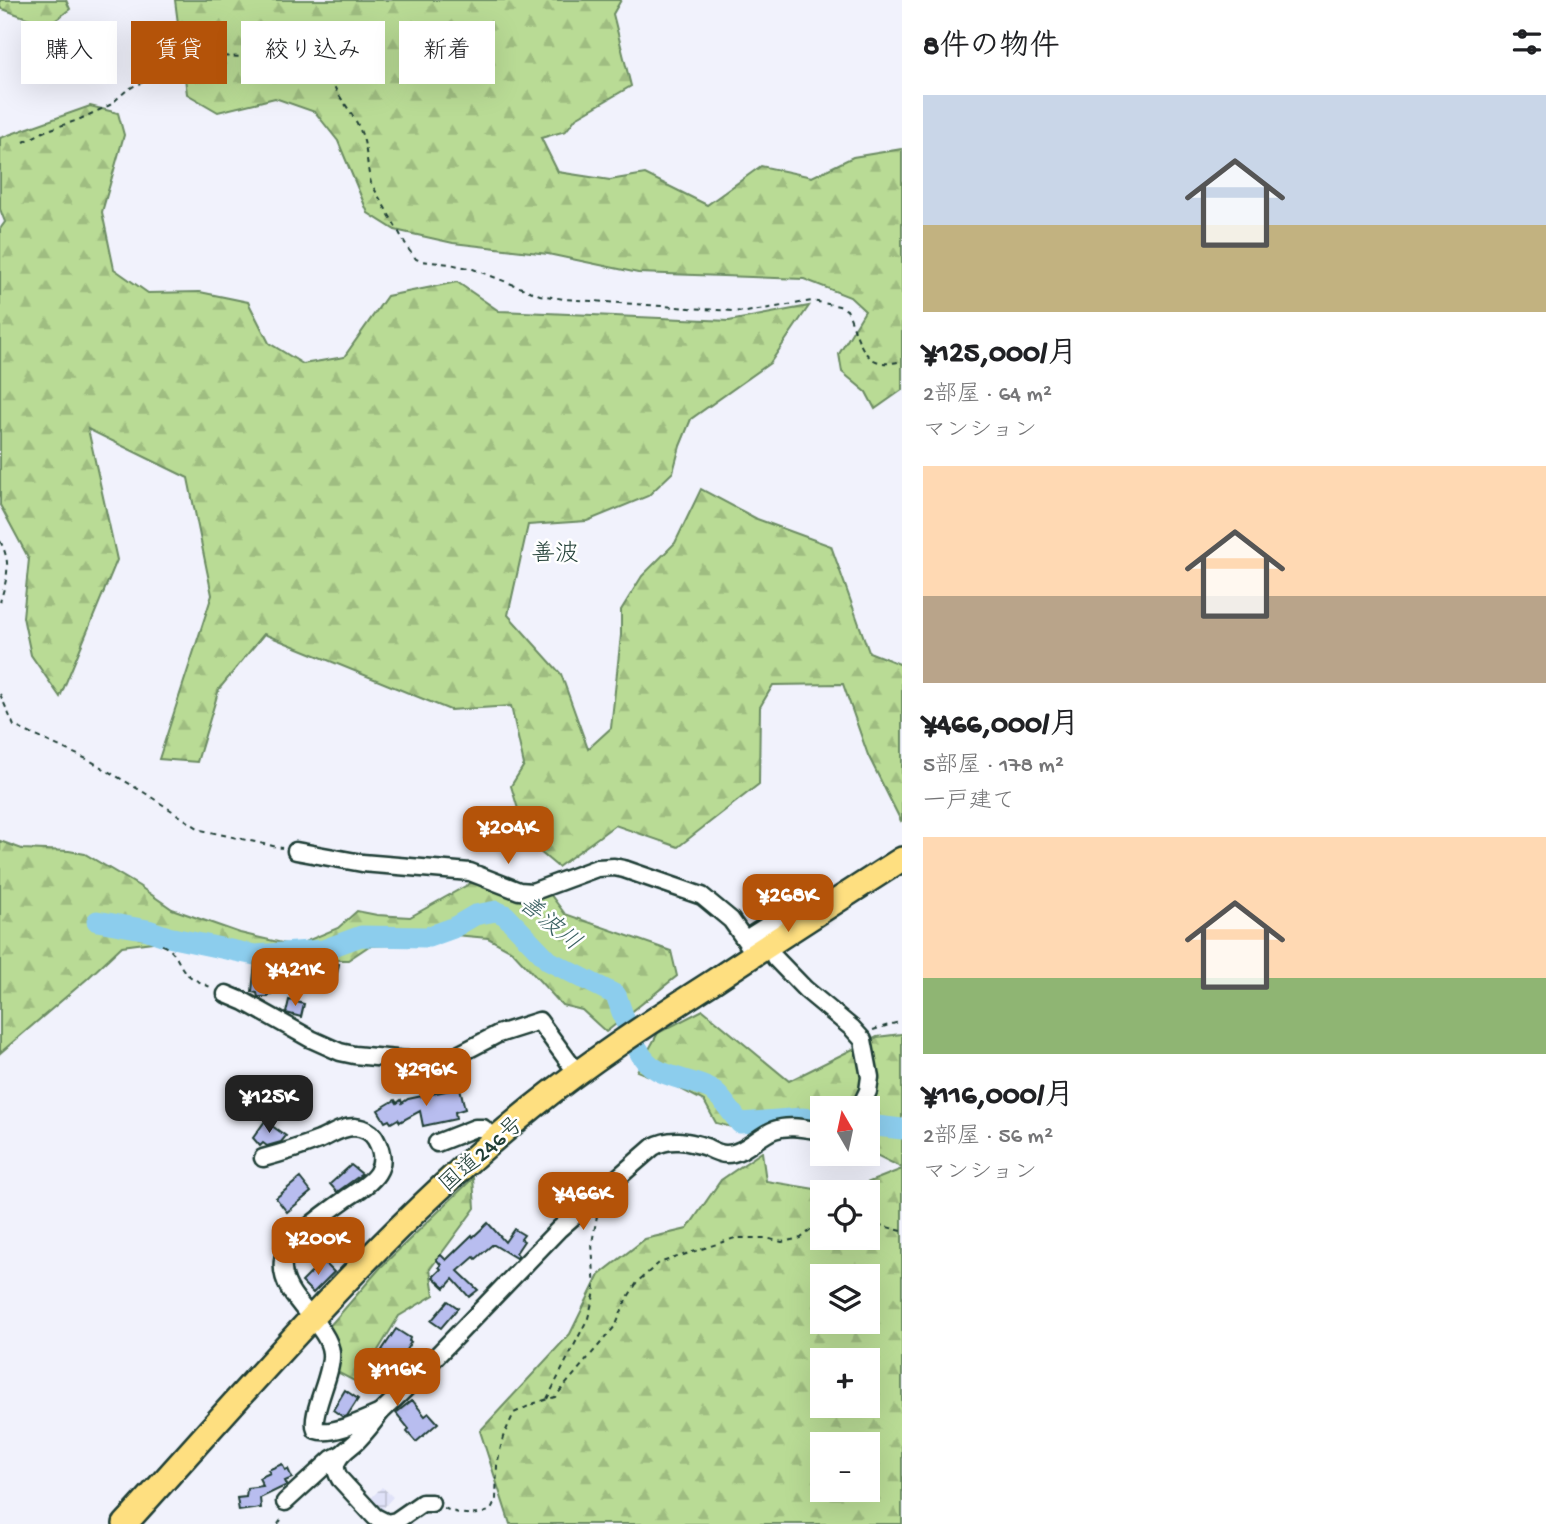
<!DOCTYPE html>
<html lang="ja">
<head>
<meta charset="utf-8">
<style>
	:root { --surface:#fff; --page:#f2f2f2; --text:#202124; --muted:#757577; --accent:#b45309 }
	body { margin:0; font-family:"Gochi Hand","Klee One",sans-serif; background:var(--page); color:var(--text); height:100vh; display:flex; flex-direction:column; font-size:26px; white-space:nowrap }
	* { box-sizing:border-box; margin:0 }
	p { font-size:23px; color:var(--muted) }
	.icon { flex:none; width:38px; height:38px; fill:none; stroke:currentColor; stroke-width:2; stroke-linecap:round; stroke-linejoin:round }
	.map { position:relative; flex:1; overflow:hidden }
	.panel { display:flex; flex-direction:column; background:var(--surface); width:665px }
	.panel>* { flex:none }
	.banner { position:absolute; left:21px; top:21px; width:665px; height:63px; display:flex; gap:14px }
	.needle { width:46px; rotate:351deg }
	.fabs { position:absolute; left:810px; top:1096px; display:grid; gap:14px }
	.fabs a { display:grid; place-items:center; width:70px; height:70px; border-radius:0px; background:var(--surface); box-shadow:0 7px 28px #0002; font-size:35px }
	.price { position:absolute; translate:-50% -60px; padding:0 16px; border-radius:14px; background:var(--accent); color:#fff; font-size:23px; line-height:46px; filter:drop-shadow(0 2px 4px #0008) }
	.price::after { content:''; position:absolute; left:50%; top:42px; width:21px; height:16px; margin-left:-10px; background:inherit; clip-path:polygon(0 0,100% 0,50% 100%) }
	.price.active { background:#222; color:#fff }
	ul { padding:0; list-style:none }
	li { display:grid; align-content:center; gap:14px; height:371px; padding:0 21px }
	li span { display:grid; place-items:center; height:217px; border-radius:0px; color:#555 }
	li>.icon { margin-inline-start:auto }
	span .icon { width:126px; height:126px; fill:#fffc; stroke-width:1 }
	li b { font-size:30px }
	h2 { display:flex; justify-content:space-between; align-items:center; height:84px; padding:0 21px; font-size:30px }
	.pill { padding:0 24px; border-radius:0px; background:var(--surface); box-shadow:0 7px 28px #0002; font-size:24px; line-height:63px }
	.pill.active { background:var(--accent); color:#fff }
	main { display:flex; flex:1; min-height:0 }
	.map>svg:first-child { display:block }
	.industrial { fill:url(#industrial-grid) }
	.forest { fill:url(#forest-firs); stroke:#6c8c64; stroke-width:2; fill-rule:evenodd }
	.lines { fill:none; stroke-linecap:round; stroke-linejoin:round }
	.river { stroke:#8ccded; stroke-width:21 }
	.building { fill:#b8bdef; stroke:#1f3d34; stroke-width:2 }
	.minor-casing { stroke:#1f3d34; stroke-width:21 }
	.highway-casing { stroke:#1f3d34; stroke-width:28 }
	.path { stroke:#1f3d34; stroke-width:2; stroke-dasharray:5 5; stroke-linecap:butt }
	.minor { stroke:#fff; stroke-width:16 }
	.highway { stroke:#fedf80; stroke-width:23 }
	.labels { text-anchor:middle; stroke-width:5; stroke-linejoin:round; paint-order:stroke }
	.street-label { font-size:23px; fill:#1f3d34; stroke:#fff }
	.neighbourhood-label { font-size:24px; fill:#1f3d34; stroke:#fff }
	.water-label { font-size:24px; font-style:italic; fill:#3a6162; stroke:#fff }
</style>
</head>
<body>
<main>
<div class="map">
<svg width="902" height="1524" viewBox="0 0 902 1524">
	<defs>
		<pattern id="industrial-grid" width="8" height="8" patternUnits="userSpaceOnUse" patternTransform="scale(1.75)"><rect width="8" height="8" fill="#e0e2f8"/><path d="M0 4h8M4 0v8" fill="none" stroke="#c0c3d5"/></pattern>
		<pattern id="forest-firs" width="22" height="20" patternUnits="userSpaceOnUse" patternTransform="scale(1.75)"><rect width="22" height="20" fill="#b9db95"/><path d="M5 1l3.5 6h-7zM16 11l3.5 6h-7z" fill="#9fbd81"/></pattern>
	</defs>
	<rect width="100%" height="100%" fill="#f1f2fc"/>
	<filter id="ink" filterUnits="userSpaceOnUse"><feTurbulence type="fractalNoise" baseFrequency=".0143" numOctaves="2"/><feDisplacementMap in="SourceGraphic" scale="14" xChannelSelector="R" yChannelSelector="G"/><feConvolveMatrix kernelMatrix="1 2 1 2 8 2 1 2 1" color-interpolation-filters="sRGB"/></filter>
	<g filter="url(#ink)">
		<!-- industrial -->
		<path class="industrial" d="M 382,1487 L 393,1497 L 378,1514 L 367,1502 Z"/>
		<!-- forest -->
		<g class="forest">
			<path d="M 0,0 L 66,0 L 70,9 L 51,24 L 27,18 L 0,8 Z"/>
			<path d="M 175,0 L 621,0 L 613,14 L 631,86 L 576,118 L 566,131 L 541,138 L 558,172 L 610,180 L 645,174 L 707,205 L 761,166 L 812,177 L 853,157 L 902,149 L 902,390 L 875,409 L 866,392 L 842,372 L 839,354 L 865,311 L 850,297 L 804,279 L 638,273 L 548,254 L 453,243 L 395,230 L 368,213 L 338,141 L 315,112 L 275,98 L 218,112 L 187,94 Z"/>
			<path d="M 90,106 L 118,113 L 124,135 L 102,212 L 114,269 L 148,293 L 200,292 L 248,302 L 269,343 L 303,364 L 344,357 L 387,296 L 457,282 L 499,311 L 729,321 L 809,306 L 770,363 L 691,419 L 680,446 L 673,472 L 648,496 L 587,521 L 528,525 L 508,615 L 561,674 L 588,749 L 611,728 L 621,635 L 621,610 L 642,576 L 675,543 L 701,489 L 757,519 L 831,546 L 869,652 L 902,665 L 902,820 L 901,821 L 868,755 L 843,684 L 773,685 L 760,707 L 759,784 L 678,847 L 615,825 L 558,867 L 528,842 L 511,786 L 524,765 L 511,706 L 450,710 L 264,634 L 219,689 L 197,762 L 159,759 L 212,595 L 188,478 L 88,429 L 117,560 L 60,697 L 31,655 L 23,617 L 29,559 L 0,505 L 0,229 L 5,222 L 0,209 L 0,138 Z"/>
			<path d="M 0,841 L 22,849 L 69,851 L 85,854 L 139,886 L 172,909 L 240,933 L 295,946 L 338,928 L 357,911 L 377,915 L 410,917 L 471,883 L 550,894 L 565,914 L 671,951 L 677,976 L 606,1032 L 582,1010 L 562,1005 L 512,951 L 488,938 L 455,935 L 415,944 L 369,946 L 348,960 L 301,960 L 160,941 L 122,946 L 87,979 L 0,1053 Z"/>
			<path d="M 703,1010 L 789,1081 L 877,1037 L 902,1034 L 902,1168 L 868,1151 L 868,1108 L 822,1108 L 822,1128 L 792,1114 L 754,1133 L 716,1123 L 704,1101 L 675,1086 L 637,1071 L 658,1033 Z"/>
			<path d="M 762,1152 L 766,1181 L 833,1192 L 822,1192 L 822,1237 L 868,1237 L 868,1192 L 844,1192 L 902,1169 L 902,1524 L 510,1524 L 480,1431 L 570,1334 L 599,1275 L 645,1239 L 687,1229 L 721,1180 ZM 822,1276 L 868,1276 L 868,1321 L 822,1321 ZM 822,1360 L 868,1360 L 868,1405 L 822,1405 ZM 822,1444 L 868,1444 L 868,1489 L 822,1489 Z"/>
			<path d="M 473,1178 L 475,1208 L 430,1269 L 434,1295 L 399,1316 L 358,1383 L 337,1372 L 336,1341 L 327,1329 L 381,1267 Z"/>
		</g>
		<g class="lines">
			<!-- river -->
			<g class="river">
				<path d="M 97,921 L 148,930 L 168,937 L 255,955 L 323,950 L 361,936 L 428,937 L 453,928 L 475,915 L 496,911 L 505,915 L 549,961 L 616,995 L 625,1021"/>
				<path d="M 638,1049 C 651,1079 685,1076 710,1089 C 720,1094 732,1114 740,1123 L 802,1118 L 822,1120"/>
				<path d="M 868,1125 L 902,1129"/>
			</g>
		</g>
		<!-- building -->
		<g class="building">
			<path d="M 309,959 L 321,963 L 322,960 L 339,964 L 335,983 L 303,974 L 306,986 L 303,986 L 304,990 L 288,993 L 273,980 L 271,995 L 269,995 L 268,997 L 258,997 L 257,993 L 252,992 L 255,962 L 281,965 Z"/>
			<path d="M 289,1000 L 304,1004 L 301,1017 L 286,1013 Z"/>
			<path d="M 460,1088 L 465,1109 L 455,1112 L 456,1119 L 423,1126 L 420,1111 L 400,1122 L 398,1119 L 391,1123 L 389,1120 L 385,1122 L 378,1110 L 395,1100 L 397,1103 L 401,1100 L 402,1103 L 408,1099 Z"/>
			<path d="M 265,1121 L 286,1136 L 281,1142 L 267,1146 L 263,1143 L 260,1146 L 253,1138 Z"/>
			<path d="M 351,1165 L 362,1174 L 337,1192 L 330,1184 Z"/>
			<path d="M 300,1178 L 311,1192 L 287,1212 L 276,1198 Z"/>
			<path d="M 488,1223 L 505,1242 L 514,1229 L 524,1235 L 521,1239 L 524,1241 L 516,1253 L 519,1256 L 516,1258 L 494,1245 L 492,1245 L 476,1259 L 474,1257 L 458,1271 L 478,1290 L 469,1297 L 453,1279 L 445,1288 L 433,1277 L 441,1269 L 439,1267 L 441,1265 L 436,1259 L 441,1255 L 446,1260 L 472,1235 L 473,1237 Z"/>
			<path d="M 323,1261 L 334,1272 L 313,1293 L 302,1282 Z"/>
			<path d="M 448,1301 L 458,1308 L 441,1328 L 431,1321 Z"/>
			<path d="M 396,1329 L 410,1338 L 409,1341 L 411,1342 L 399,1361 L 382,1350 Z"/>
			<path d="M 380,1365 L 396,1382 L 383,1394 L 368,1376 Z"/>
			<path d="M 345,1390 L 358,1399 L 347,1416 L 343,1417 L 333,1410 Z"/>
			<path d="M 411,1401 L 413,1401 L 425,1416 L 429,1413 L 438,1423 L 416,1442 L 407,1432 L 409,1429 L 396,1413 Z"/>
			<path d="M 282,1464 L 285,1470 L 288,1469 L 292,1478 L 285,1481 L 287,1485 L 260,1498 L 261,1508 L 239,1511 L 237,1498 L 246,1497 L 247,1488 L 263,1486 L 259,1478 L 270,1473 L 268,1470 Z"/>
		</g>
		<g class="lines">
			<!-- minor casing -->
			<g class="minor-casing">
				<g id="minor">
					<path d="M 296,851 L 362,863 L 470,872 L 519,891 L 532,892 L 597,868 L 614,867 L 624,869 L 702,896 L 731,920 L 755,954"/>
					<path d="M 752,935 L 809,899 L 824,909"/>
					<path d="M 775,958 L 805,989 L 852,1028 L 863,1040 L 870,1077 L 868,1091 L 860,1108"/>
					<path d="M 226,994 L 245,1002 L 311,1039 L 340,1052 L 354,1055 L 429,1062 L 448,1060 L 498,1034 L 539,1021 L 577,1073"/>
					<path d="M 437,1143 L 475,1128 L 483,1128 L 494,1140"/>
					<path d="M 263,1158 C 282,1153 301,1147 319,1140 C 331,1135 341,1127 354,1127 C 364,1128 372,1132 376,1140 C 393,1171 368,1184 347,1198 C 330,1210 285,1241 283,1260 C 278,1298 329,1323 331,1353 C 333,1375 309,1415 316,1430 C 332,1436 364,1420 380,1413 C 373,1423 366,1432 357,1441 C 351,1447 340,1453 337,1462 C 334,1468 337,1474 340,1479 L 375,1517 L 387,1523 L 396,1521 L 422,1503 L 431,1503"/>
					<path d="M 380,1413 L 404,1390 L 559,1229 L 653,1147 C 670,1137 688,1141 706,1147 C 712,1150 719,1154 726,1154 C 744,1154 758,1136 774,1130 C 789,1124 807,1129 822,1131"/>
					<path d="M 285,1502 L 332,1459 L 342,1454"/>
				</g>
			</g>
			<!-- highway casing -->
			<g class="highway-casing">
				<path id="highway" d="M 125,1524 C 256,1380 381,1230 533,1107 C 589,1062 650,1022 711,983 C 774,941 838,900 902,859"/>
			</g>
			<!-- path -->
			<g class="path">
				<path d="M 24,142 L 45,131 L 78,120 L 110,105 L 127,90 L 134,86 C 157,76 181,62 205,57 C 222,55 239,58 255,56 C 265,56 272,50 281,49 L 288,74 L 294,77 L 299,76 L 299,48 L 307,32 L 312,31 L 319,35 C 322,53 326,71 335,88 C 342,102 354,114 360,130 C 368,147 366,165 371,183 L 409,250 L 416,259 L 421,261 L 450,264 L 473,269 L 540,295 L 564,299 L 746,312 L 812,301 L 839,306 L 847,310 C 860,339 861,372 902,361"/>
				<path d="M 0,541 C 12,563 7,579 0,602"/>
				<path d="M 0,694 L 14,726 L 89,760 L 145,793 L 201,830 L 282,848"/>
				<path d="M 162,945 C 178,952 176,961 185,972 C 192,980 203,983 212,988"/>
				<path d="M 873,1030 L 902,1021"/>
				<path d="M 868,1222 L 902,1231"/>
				<path d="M 547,1399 L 588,1318 L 595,1292 L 592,1243 L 597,1216"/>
				<path d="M 444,1508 C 459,1515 477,1517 491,1510 L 496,1500 L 497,1465 L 503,1437 L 514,1413 L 535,1403 L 555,1397 L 616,1325 L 626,1300 L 638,1281 L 659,1263 L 735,1238 L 766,1238 L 782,1242 L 801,1238 L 822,1221"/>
				<path d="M 278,1524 L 284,1516"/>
			</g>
			<!-- minor -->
			<use href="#minor" class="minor"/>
			<!-- highway -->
			<use href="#highway" class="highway"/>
		</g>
	</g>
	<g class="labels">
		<!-- street labels -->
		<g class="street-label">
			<text transform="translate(480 1153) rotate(-41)" y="8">国道246号</text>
		</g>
		<!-- neighbourhood labels -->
		<g class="neighbourhood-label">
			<text x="555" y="560">善波</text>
		</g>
		<!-- water labels -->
		<g class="water-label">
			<text transform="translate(551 922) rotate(39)" y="8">善波川</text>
		</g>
	</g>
</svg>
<div class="fabs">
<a><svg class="needle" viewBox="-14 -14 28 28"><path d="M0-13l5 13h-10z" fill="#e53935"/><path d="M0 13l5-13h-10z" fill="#757577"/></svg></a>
<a><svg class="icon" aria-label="locate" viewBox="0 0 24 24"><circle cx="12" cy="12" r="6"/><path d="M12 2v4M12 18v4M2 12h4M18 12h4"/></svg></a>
<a><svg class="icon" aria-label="layers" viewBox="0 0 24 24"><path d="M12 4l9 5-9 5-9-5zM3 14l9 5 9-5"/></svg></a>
<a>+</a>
<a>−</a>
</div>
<b class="price" style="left:508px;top:866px">¥204K</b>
<b class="price" style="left:788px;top:934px">¥268K</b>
<b class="price" style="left:295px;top:1008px">¥421K</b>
<b class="price" style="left:426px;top:1108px">¥296K</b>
<b class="price active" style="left:269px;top:1135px">¥125K</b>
<b class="price" style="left:583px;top:1232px">¥466K</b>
<b class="price" style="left:318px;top:1277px">¥200K</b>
<b class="price" style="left:397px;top:1408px">¥116K</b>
<div class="banner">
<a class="pill">購入</a>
<a class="pill active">賃貸</a>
<a class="pill">絞り込み</a>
<a class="pill">新着</a>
</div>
</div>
<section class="panel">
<h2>8件の物件<svg class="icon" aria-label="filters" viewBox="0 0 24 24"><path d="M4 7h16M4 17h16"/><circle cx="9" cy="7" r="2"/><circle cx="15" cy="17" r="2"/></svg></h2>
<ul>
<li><span style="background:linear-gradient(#c9d6e8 60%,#c2b280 0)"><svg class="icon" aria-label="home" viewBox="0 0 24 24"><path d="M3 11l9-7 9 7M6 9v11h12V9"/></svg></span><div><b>¥125,000/月</b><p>2部屋 · 64 m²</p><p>マンション</p></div></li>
<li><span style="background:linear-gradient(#ffd9b3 60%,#b9a48a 0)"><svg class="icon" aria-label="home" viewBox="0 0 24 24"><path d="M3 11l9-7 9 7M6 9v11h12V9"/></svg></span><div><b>¥466,000/月</b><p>5部屋 · 178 m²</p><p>一戸建て</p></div></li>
<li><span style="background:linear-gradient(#ffd9b3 65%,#8fb573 0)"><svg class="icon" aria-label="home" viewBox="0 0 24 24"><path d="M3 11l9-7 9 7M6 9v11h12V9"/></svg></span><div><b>¥116,000/月</b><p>2部屋 · 56 m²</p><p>マンション</p></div></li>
</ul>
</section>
</main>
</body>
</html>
